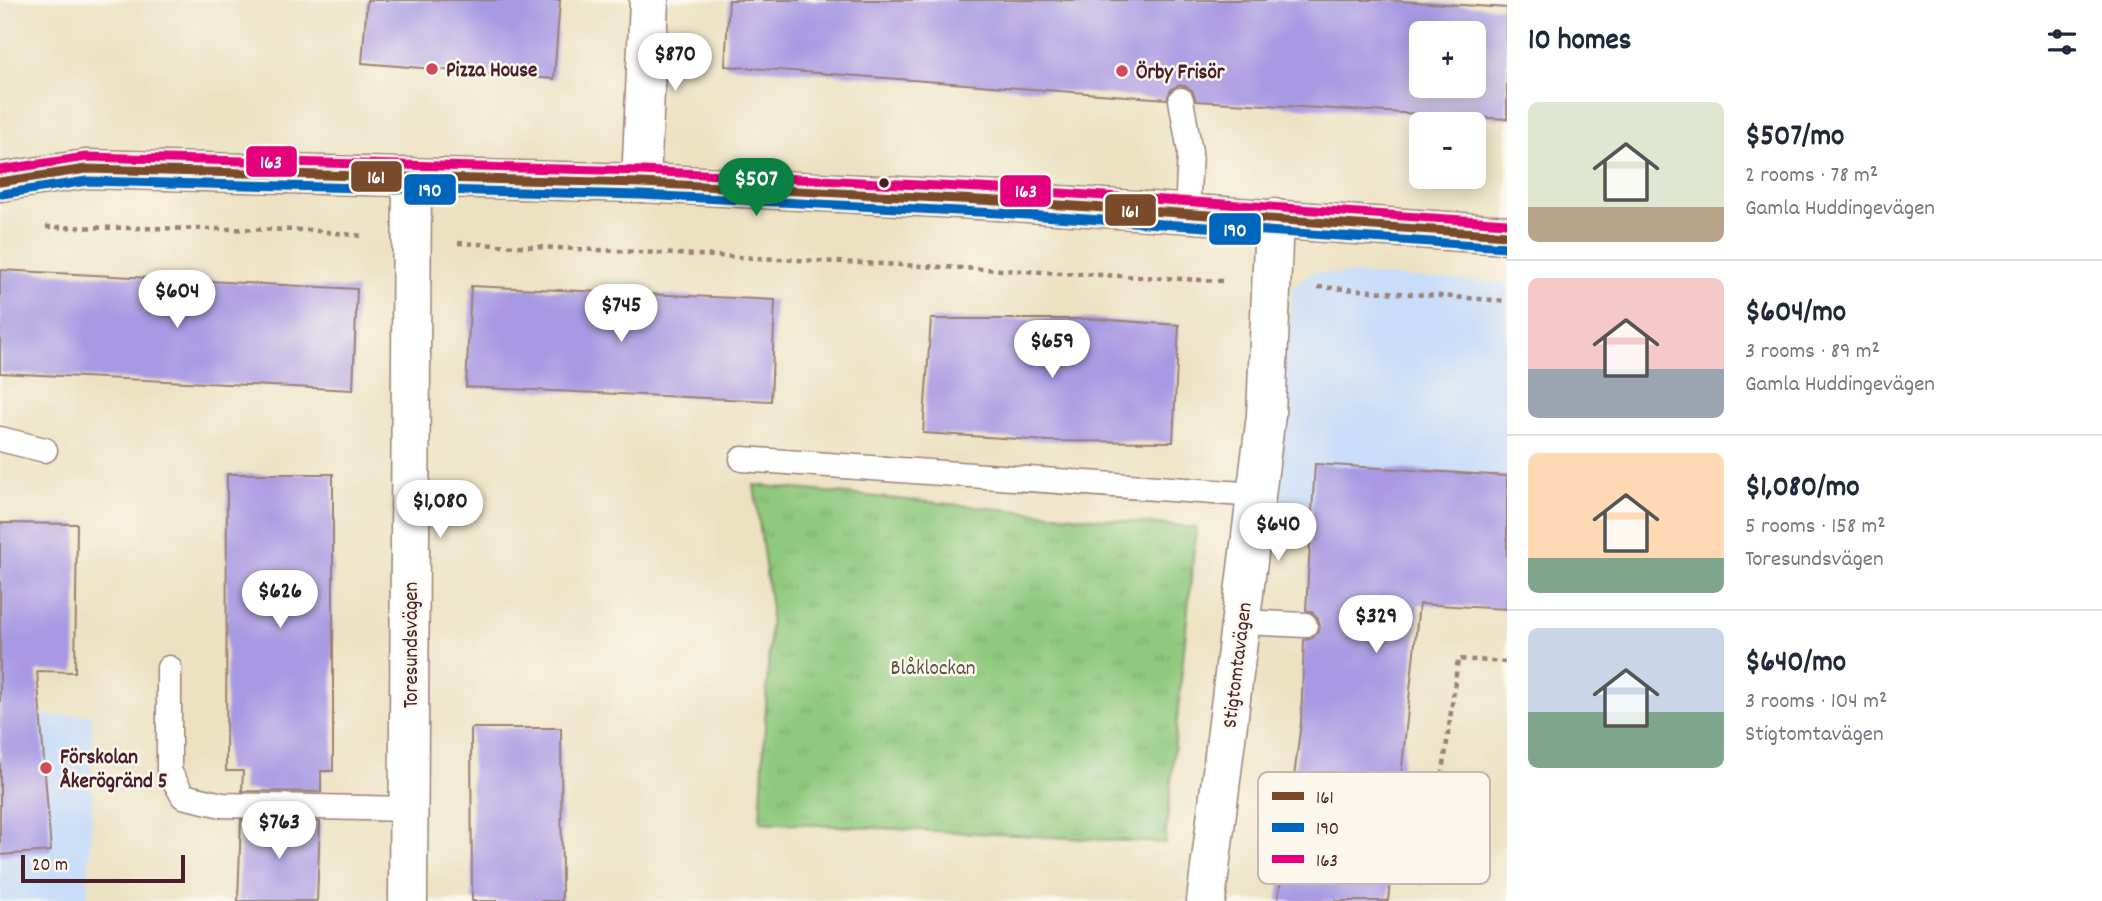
<!DOCTYPE html>
<html lang="en">
<head>
<meta charset="utf-8">
<style>
	:root { --surface:#fff; --page:#f2f2f3; --text:#1f2937; --muted:#747a83; --line:#e0e1e3; --accent:#0b8043 }
	body { margin:0; font-family:Dekko,sans-serif; background:var(--page); color:var(--text); height:100vh; display:flex; flex-direction:column; font-size:26px; white-space:nowrap }
	* { box-sizing:border-box; margin:0 }
	p { font-size:23px; color:var(--muted) }
	.icon { flex:none; width:38px; height:38px; fill:none; stroke:currentColor; stroke-width:2; stroke-linecap:round; stroke-linejoin:round }
	.map { position:relative; flex:1; overflow:hidden }
	.panel { display:flex; flex-direction:column; background:var(--surface); width:595px }
	.panel>* { flex:none }
	.buttons { position:absolute; left:1409px; top:21px; display:grid; gap:14px }
	.buttons a { display:grid; place-items:center; width:77px; height:77px; border-radius:10px; background:var(--surface); box-shadow:0 4px 18px #0003; font-size:35px }
	.scale { position:absolute; left:21px; bottom:18px; width:164px; box-sizing:border-box; padding-left:7px; border:4px solid #4a1f2b; border-top:0; font-size:19px; line-height:24px; white-space:nowrap; color:#4a1f2b; -webkit-text-stroke:5px #fbf7ec; paint-order:stroke }
	.price { position:absolute; translate:-50% -60px; padding:0 16px; border-radius:24px; background:#fff; color:#222; font-size:23px; line-height:46px; filter:drop-shadow(0 2px 4px #0008) }
	.price::after { content:''; position:absolute; left:50%; top:42px; width:21px; height:16px; margin-left:-10px; background:inherit; clip-path:polygon(0 0,100% 0,50% 100%) }
	.price.on { background:var(--accent); color:#fff }
	ul { padding:0; list-style:none }
	li { display:flex; align-items:center; gap:21px; height:175px; padding:0 21px }
	li+li { border-top:2px solid var(--line) }
	li span { display:grid; place-items:center; flex:none; width:196px; height:140px; border-radius:10px; color:#555 }
	li>.icon { margin-inline-start:auto }
	span .icon { width:84px; height:84px; fill:#fffc; stroke-width:1 }
	li b { font-size:30px }
	h2 { display:flex; justify-content:space-between; align-items:center; height:84px; padding:0 21px; font-size:30px }
	main { display:flex; flex:1; min-height:0 }
	.map>svg:first-child { display:block }
	.built { fill:#c8ddf9 }
	.park { fill:url(#park-tufts); stroke:#6c7454; stroke-width:2 }
	.building { fill:#a799e3; fill-rule:evenodd }
	.lines { fill:none; stroke-linecap:round; stroke-linejoin:round }
	.service-casing { stroke:#9b8076; stroke-width:27 }
	.minor-casing { stroke:#9b8076; stroke-width:41 }
	.tertiary-casing { stroke:#9b8076; stroke-width:41 }
	.path { stroke:#9b8076; stroke-width:4.5; stroke-dasharray:5 5; stroke-linecap:butt }
	.service { stroke:#fff; stroke-width:24 }
	.minor { stroke:#fff; stroke-width:38 }
	.tertiary { stroke:#fff; stroke-width:38 }
	.bus-1-casing { stroke:#fbf7ec; stroke-width:14 }
	.bus-2-casing { stroke:#fbf7ec; stroke-width:14 }
	.bus-3-casing { stroke:#fbf7ec; stroke-width:14 }
	.bus-1 { stroke:#7a4b2a; stroke-width:9 }
	.bus-2 { stroke:#0065bd; stroke-width:9 }
	.bus-3 { stroke:#e5007d; stroke-width:9 }
	.poi-dot { fill:#d1495b; stroke:#fbf7ec; stroke-width:2.5 }
	.bus-dot { fill:#4a1f2b; stroke:#fbf7ec; stroke-width:2.5 }
	.labels { text-anchor:middle; stroke-width:5; stroke-linejoin:round; paint-order:stroke }
	.poi-label { font-size:21px; font-weight:bold; fill:#4a1f2b; stroke:#fbf7ec; text-anchor:start }
	.street-label { font-size:21px; fill:#4a1f2b; stroke:#fbf7ec }
	.park-label { font-size:21px; fill:#5f5244; stroke:#fbf7ec }
	.key { fill:#fbf7ec; stroke:#c6b6b2; stroke-width:2 }
	.key-label { font-size:19px; fill:#4a1f2b }
	.line-badge { stroke:#fbf7ec; stroke-width:2.5 }
	.badge-label { font-size:19px; text-anchor:middle; font-weight:bold; fill:#fff }
</style>
</head>
<body>
<main>
<div class="map">
<svg width="1507" height="901" viewBox="0 0 1507 901">
	<defs>
		<pattern id="park-tufts" width="24" height="20" patternUnits="userSpaceOnUse" patternTransform="scale(1.75)"><rect width="24" height="20" fill="#8fc97d"/><path d="M3 7l-1-3M5 7V3M7 7l1-3M15 17l-1-3M17 17v-4M19 17l1-3" fill="none" stroke="#7dac6c"/></pattern>
	</defs>
	<rect width="100%" height="100%" fill="#fbf7ec"/>
	<filter id="ink" filterUnits="userSpaceOnUse"><feTurbulence type="fractalNoise" baseFrequency=".0143" numOctaves="2"/><feDisplacementMap in="SourceGraphic" scale="14" xChannelSelector="R" yChannelSelector="G"/><feConvolveMatrix kernelMatrix="1 2 1 2 8 2 1 2 1" color-interpolation-filters="sRGB"/></filter>
	<filter id="wash" filterUnits="userSpaceOnUse"><feTurbulence type="fractalNoise" baseFrequency=".00686" numOctaves="4" result="noise"/><feDisplacementMap in="SourceGraphic" scale="28" xChannelSelector="R" yChannelSelector="G"/><feGaussianBlur stdDeviation="1.57" result="paint"/><feColorMatrix in="noise" values="0 0 0 0 0 0 0 0 0 0 0 0 0 0 0 0 0 1.4 0 .05"/><feComposite in="paint" operator="in"/></filter>
	<g filter="url(#wash)">
		<rect width="100%" height="100%" fill="#ece2c2"/>
		<!-- built -->
		<g class="built">
			<path d="M 1313,272 L 1507,283 L 1507,549 L 1269,533 L 1293,286 Z"/>
			<path d="M 92,714 L 92,816 L 87,901 L 0,901 L 0,719 Z"/>
		</g>
		<!-- park -->
		<path class="park" d="M 754,485 L 1196,528 L 1165,843 L 760,822 L 771,609 Z"/>
		<g id="blocks">
			<!-- building -->
			<g class="building">
				<path d="M 367,0 L 560,0 L 554,79 L 362,63 Z"/>
				<path d="M 729,0 L 1384,0 L 1507,8 L 1507,119 L 1196,101 L 1192,90 L 1185,86 L 1179,85 L 1171,89 L 1167,99 L 725,66 ZM 1421,33 L 1474,33 L 1474,86 L 1421,86 Z"/>
				<path d="M 0,270 L 357,289 L 353,390 L 0,373 Z"/>
				<path d="M 471,286 L 775,300 L 771,401 L 466,387 Z"/>
				<path d="M 931,319 L 1095,319 L 1179,325 L 1173,442 L 1049,441 L 923,433 Z"/>
				<path d="M 1315,464 L 1507,476 L 1507,609 L 1419,604 L 1388,901 L 1278,901 L 1301,723 L 1304,640 L 1312,638 L 1318,632 L 1320,626 L 1318,618 L 1312,612 L 1306,610 Z"/>
				<path d="M 227,474 L 333,474 L 333,771 L 321,771 L 321,792 L 242,791 L 243,771 L 226,771 Z"/>
				<path d="M 0,523 L 77,524 L 75,672 L 37,671 L 51,851 L 0,855 Z"/>
				<path d="M 471,728 L 561,728 L 562,901 L 472,901 Z"/>
				<path d="M 241,820 L 320,822 L 317,901 L 238,901 Z"/>
			</g>
		</g>
	</g>
	<g filter="url(#ink)">
		<use href="#blocks" fill-opacity="0" stroke="#9b8076" stroke-width="2"/>
		<g class="lines">
			<!-- service casing -->
			<g class="service-casing">
				<g id="service">
					<path d="M 1181,100 L 1190,152 L 1187,214"/>
					<path d="M 0,439 L 45,450"/>
					<path d="M 742,459 L 1257,495"/>
					<path d="M 1241,622 L 1305,625"/>
					<path d="M 169,668 L 169,771 L 183,796 L 222,805 L 409,809"/>
				</g>
			</g>
			<!-- minor casing -->
			<g class="minor-casing">
				<g id="minor">
					<path d="M 641,183 L 649,0"/>
					<path d="M 408,901 L 412,178"/>
					<path d="M 1206,901 L 1266,415 L 1274,218"/>
				</g>
			</g>
			<!-- tertiary casing -->
			<g class="tertiary-casing">
				<path id="tertiary" d="M 0,182 L 86,169 L 641,183 L 999,201 L 1507,235"/>
			</g>
			<!-- path -->
			<g class="path">
				<path d="M 46,227 L 310,230 L 362,236"/>
				<path d="M 458,243 L 1222,281"/>
				<path d="M 1318,287 L 1507,301"/>
				<path d="M 1261,863 L 1281,865"/>
				<path d="M 1389,878 L 1428,885 L 1458,659 L 1507,662"/>
			</g>
			<!-- service -->
			<use href="#service" class="service"/>
			<!-- minor -->
			<use href="#minor" class="minor"/>
			<!-- tertiary -->
			<use href="#tertiary" class="tertiary"/>
			<!-- bus-1 casing -->
			<g class="bus-1-casing">
				<path id="bus-1" d="M 0,182 L 86,169 L 641,183 L 999,201 L 1507,235"/>
			</g>
			<!-- bus-2 casing -->
			<g class="bus-2-casing">
				<path id="bus-2" d="M 2,194 L 87,181 L 641,195 L 998,213 L 1506,247"/>
			</g>
			<!-- bus-3 casing -->
			<g class="bus-3-casing">
				<path id="bus-3" d="M 0,170 L 86,157 L 642,171 L 1000,189 L 1507,223"/>
			</g>
			<!-- bus-1 -->
			<use href="#bus-1" class="bus-1"/>
			<!-- bus-2 -->
			<use href="#bus-2" class="bus-2"/>
			<!-- bus-3 -->
			<use href="#bus-3" class="bus-3"/>
		</g>
	</g>
	<!-- markers -->
	<g class="poi-dot">
		<circle cx="432" cy="69" r="7"/>
		<circle cx="1122" cy="71" r="7"/>
		<circle cx="46" cy="768" r="7"/>
	</g>
	<circle class="bus-dot" cx="884" cy="183" r="6"/>
	<g class="labels">
		<!-- poi labels -->
		<g class="poi-label">
			<text x="446" y="76">Pizza House</text>
			<text x="1136" y="78">Örby Frisör</text>
			<text x="60" y="763">Förskolan<tspan x="60" dy="24">Åkerögränd 5</tspan></text>
		</g>
		<!-- street labels -->
		<g class="street-label">
			<text transform="translate(410 645) rotate(-90)" y="7">Toresundsvägen</text>
			<text transform="translate(1236 665) rotate(-83)" y="7">Stigtomtavägen</text>
		</g>
		<!-- park labels -->
		<g class="park-label">
			<text x="933" y="674">Blåklockan</text>
		</g>
	</g>
	<!-- legend -->
	<rect x="1258" y="772" width="232" height="112" rx="10" class="key"/>
	<rect x="1272" y="792" width="32" height="8" fill="#7a4b2a"/>
	<rect x="1272" y="823" width="32" height="9" fill="#0065bd"/>
	<rect x="1272" y="855" width="32" height="8" fill="#e5007d"/>
	<g class="key-label">
		<text x="1316" y="803">161</text>
		<text x="1316" y="834">190</text>
		<text x="1316" y="866">163</text>
	</g>
	<g class="line-badge">
		<rect x="245" y="145" width="53" height="33" rx="7" fill="#e5007d"/>
		<rect x="350" y="160" width="53" height="33" rx="7" fill="#7a4b2a"/>
		<rect x="403" y="173" width="54" height="33" rx="7" fill="#0065bd"/>
		<rect x="999" y="174" width="53" height="34" rx="7" fill="#e5007d"/>
		<rect x="1104" y="193" width="53" height="34" rx="7" fill="#7a4b2a"/>
		<rect x="1208" y="212" width="54" height="34" rx="7" fill="#0065bd"/>
	</g>
	<g class="badge-label">
		<text x="271" y="168">163</text>
		<text x="376" y="183">161</text>
		<text x="430" y="196">190</text>
		<text x="1026" y="197">163</text>
		<text x="1130" y="217">161</text>
		<text x="1235" y="236">190</text>
	</g>
</svg>
<div class="buttons">
<a>+</a>
<a>−</a>
</div>
<div class="scale">20 m</div>
<b class="price" style="left:675px;top:93px">$870</b>
<b class="price on" style="left:756px;top:218px">$507</b>
<b class="price" style="left:177px;top:330px">$604</b>
<b class="price" style="left:621px;top:344px">$745</b>
<b class="price" style="left:1052px;top:380px">$659</b>
<b class="price" style="left:440px;top:540px">$1,080</b>
<b class="price" style="left:1278px;top:563px">$640</b>
<b class="price" style="left:280px;top:630px">$626</b>
<b class="price" style="left:1376px;top:655px">$329</b>
<b class="price" style="left:279px;top:861px">$763</b>
</div>
<section class="panel">
<h2>10 homes<svg class="icon" aria-label="filters" viewBox="0 0 24 24"><path d="M4 7h16M4 17h16"/><circle cx="9" cy="7" r="2"/><circle cx="15" cy="17" r="2"/></svg></h2>
<ul>
<li><span style="background:linear-gradient(#dfe7d0 75%,#b9a48a 0)"><svg class="icon" aria-label="home" viewBox="0 0 24 24"><path d="M3 11l9-7 9 7M6 9v11h12V9"/></svg></span><div><b>$507/mo</b><p>2 rooms · 78 m²</p><p>Gamla Huddingevägen</p></div></li>
<li><span style="background:linear-gradient(#f6c9c9 65%,#9aa5b1 0)"><svg class="icon" aria-label="home" viewBox="0 0 24 24"><path d="M3 11l9-7 9 7M6 9v11h12V9"/></svg></span><div><b>$604/mo</b><p>3 rooms · 89 m²</p><p>Gamla Huddingevägen</p></div></li>
<li><span style="background:linear-gradient(#ffd9b3 75%,#7fa58c 0)"><svg class="icon" aria-label="home" viewBox="0 0 24 24"><path d="M3 11l9-7 9 7M6 9v11h12V9"/></svg></span><div><b>$1,080/mo</b><p>5 rooms · 158 m²</p><p>Toresundsvägen</p></div></li>
<li><span style="background:linear-gradient(#c9d6e8 60%,#7fa58c 0)"><svg class="icon" aria-label="home" viewBox="0 0 24 24"><path d="M3 11l9-7 9 7M6 9v11h12V9"/></svg></span><div><b>$640/mo</b><p>3 rooms · 104 m²</p><p>Stigtomtavägen</p></div></li>
</ul>
</section>
</main>
</body>
</html>
